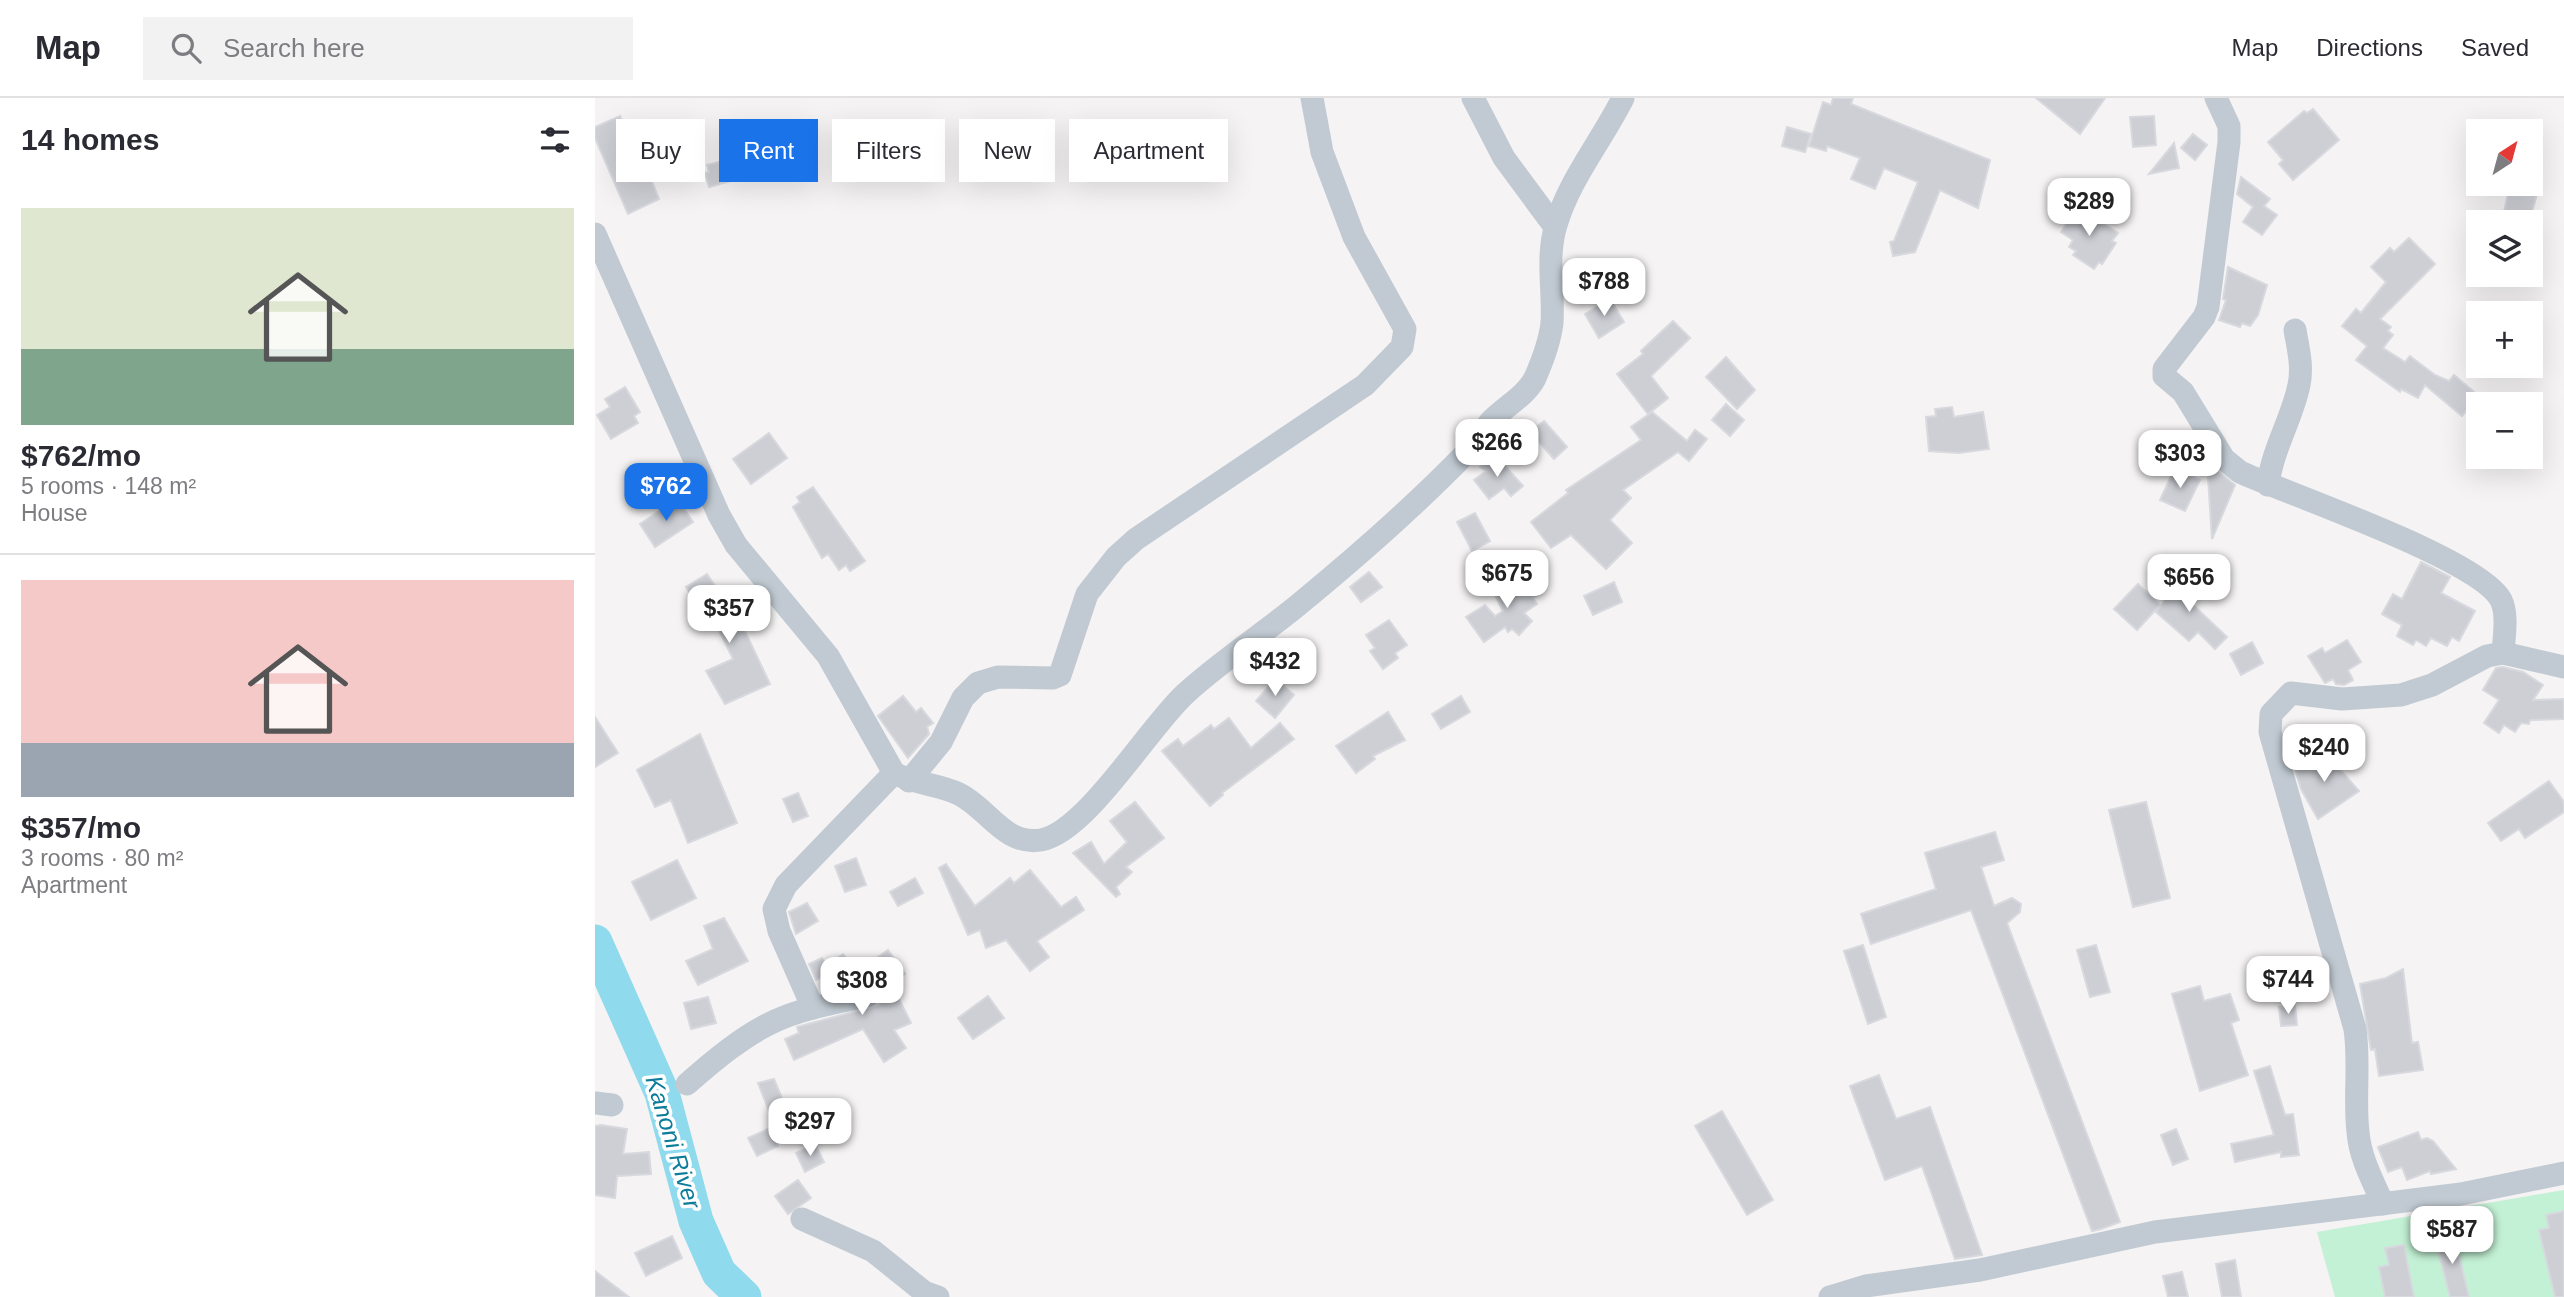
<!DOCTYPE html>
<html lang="en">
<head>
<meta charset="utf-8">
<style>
	:root { --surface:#fff; --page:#f2f2f3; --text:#2b2b33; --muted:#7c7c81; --line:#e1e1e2; --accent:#1a73e8 }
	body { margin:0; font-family:Arial,sans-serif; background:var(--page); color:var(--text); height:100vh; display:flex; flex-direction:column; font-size:26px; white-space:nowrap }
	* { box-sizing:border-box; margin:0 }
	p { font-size:23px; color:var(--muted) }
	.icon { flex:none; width:38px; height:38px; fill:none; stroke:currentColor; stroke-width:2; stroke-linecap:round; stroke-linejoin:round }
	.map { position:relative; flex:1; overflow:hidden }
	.details { display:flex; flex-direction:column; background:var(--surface); width:595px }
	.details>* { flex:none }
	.hud { position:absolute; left:21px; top:21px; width:665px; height:63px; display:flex; gap:14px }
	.needle { width:46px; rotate:36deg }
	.buttons { position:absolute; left:1871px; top:21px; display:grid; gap:14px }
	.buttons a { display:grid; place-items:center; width:77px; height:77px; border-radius:0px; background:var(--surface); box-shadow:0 7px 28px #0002; font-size:35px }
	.price { position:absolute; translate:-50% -60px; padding:0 16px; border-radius:14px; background:#fff; color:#222; font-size:23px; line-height:46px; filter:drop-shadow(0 2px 4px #0008) }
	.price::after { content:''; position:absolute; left:50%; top:42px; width:21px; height:16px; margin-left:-10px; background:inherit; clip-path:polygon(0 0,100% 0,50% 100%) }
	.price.active { background:var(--accent); color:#fff }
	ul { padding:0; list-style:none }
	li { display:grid; align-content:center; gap:14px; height:371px; padding:0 21px }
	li+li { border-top:2px solid var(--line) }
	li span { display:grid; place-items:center; height:217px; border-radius:0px; color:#555 }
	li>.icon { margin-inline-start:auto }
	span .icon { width:126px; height:126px; fill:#fffc; stroke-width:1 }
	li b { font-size:30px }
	h2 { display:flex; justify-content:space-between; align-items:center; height:84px; padding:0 21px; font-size:30px }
	.tag { padding:0 24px; border-radius:0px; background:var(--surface); box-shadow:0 7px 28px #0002; font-size:24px; line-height:63px }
	.tag.active { background:var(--accent); color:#fff }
	header { display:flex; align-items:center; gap:42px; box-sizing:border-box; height:98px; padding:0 35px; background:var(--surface); border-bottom:2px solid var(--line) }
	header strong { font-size:33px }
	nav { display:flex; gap:38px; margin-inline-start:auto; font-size:24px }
	.search { width:490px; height:63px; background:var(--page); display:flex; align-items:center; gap:18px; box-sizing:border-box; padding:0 24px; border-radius:0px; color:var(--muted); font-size:26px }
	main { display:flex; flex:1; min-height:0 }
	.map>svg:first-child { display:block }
	.green { fill:#c3f1d5 }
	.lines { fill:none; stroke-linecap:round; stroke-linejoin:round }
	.river { stroke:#90daee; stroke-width:35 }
	.building { fill:#cdcfd5; stroke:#d7d9de; stroke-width:2 }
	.street { stroke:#c1cad2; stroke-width:23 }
	.labels { text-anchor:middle; stroke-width:7; stroke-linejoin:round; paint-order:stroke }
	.water-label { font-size:24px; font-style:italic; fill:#0c7c9b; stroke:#fff }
</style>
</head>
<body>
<header>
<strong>Map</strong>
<div class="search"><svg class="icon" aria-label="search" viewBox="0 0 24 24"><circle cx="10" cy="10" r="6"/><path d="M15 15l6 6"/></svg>Search here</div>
<nav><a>Map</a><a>Directions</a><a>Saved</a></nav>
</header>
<main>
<section class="details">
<h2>14 homes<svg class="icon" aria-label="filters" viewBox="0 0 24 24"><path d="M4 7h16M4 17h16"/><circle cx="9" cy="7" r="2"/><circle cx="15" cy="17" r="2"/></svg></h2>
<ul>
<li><span style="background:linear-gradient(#dfe7d0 65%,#7fa58c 0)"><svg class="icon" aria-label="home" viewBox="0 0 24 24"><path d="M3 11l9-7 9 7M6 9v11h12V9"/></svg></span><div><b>$762/mo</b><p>5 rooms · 148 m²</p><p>House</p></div></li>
<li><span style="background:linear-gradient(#f6c9c9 75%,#9aa5b1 0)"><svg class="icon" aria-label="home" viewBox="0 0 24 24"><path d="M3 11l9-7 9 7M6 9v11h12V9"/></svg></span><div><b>$357/mo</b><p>3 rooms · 80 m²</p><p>Apartment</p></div></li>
</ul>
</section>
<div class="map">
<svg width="1969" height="1199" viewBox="0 0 1969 1199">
	<rect width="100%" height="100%" fill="#f5f3f3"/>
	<!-- green -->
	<path class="green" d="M 1969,1092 L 1969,1199 L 1740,1199 L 1722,1134 Z"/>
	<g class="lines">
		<!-- river -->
		<path class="river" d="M 0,844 L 67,995 L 101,1123 L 124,1175 L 149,1199"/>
	</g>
	<!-- building -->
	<g class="building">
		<path d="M 1238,0 L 1258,0 L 1256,6 L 1395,62 L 1383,110 L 1345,92 L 1320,154 L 1298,158 L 1295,144 L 1299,143 L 1323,84 L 1289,70 L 1280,91 L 1256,81 L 1265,60 L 1232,48 L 1231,53 L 1214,48 L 1228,4 L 1236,7 Z"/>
		<path d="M 1441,0 L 1510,0 L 1485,36 Z"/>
		<path d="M 1718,11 L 1744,42 L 1698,82 L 1684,66 L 1688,62 L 1673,44 L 1709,13 L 1712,15 Z"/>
		<path d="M 25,18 L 32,34 L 40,31 L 51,57 L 47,59 L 64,101 L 33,116 L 0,40 L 0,29 Z"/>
		<path d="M 1559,18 L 1561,47 L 1538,49 L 1535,19 Z"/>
		<path d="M 1192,29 L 1216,36 L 1210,54 L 1187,48 Z"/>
		<path d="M 1598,36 L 1612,47 L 1600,62 L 1586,50 Z"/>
		<path d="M 1579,45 L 1584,70 L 1554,76 Z"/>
		<path d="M 128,63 L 130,70 L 160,63 L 164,75 L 114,89 L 110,75 L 114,74 L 112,67 Z"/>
		<path d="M 1646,79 L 1675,101 L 1669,108 L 1682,117 L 1667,137 L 1648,124 L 1658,109 L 1642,96 Z"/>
		<path d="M 1915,86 L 1945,86 L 1934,124 L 1907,124 Z"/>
		<path d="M 1483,109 L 1523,135 L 1517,143 L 1521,145 L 1507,166 L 1504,164 L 1499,171 L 1478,157 L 1481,153 L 1474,149 L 1478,142 L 1466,134 Z"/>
		<path d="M 1814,140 L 1840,166 L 1785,221 L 1796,229 L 1793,233 L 1798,237 L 1788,250 L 1810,264 L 1815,258 L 1840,277 L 1854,283 L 1859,277 L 1884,298 L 1867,318 L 1830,287 L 1823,300 L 1806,291 L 1805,294 L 1761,262 L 1772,248 L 1747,228 L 1761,211 L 1766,215 L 1791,184 L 1776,169 L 1795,150 L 1799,154 Z"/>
		<path d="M 1633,169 L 1672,187 L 1663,217 L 1655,228 L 1647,225 L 1645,229 L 1624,222 L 1631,202 L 1628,201 Z"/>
		<path d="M 1015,201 L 1029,224 L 1004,240 L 990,216 Z"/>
		<path d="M 1078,223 L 1095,240 L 1056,278 L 1073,300 L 1053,316 L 1022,276 L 1048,256 L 1046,253 Z"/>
		<path d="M 1131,259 L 1160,292 L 1142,311 L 1111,279 Z"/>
		<path d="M 30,289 L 45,314 L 39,318 L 43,325 L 16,341 L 2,317 L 15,309 L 10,301 Z"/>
		<path d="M 1131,306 L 1149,322 L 1135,338 L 1117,322 Z"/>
		<path d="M 1357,309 L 1359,319 L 1388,314 L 1394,351 L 1364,355 L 1334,353 L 1331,319 L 1341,318 L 1340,311 Z"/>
		<path d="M 1057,314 L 1092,343 L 1100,332 L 1112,341 L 1094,363 L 1083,354 L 1028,392 L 1036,400 L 1015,422 L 1037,445 L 1011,471 L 976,437 L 956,450 L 936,424 L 973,395 L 971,392 L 1046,342 L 1036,329 Z"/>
		<path d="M 949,323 L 972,349 L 959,361 L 935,334 Z"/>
		<path d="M 174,335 L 192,360 L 156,386 L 138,361 Z"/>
		<path d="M 900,357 L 928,388 L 916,398 L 909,390 L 894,401 L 879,382 L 891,373 L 885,369 Z"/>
		<path d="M 1617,368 L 1640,387 L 1617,441 L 1613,379 Z"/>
		<path d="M 1580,370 L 1605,382 L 1590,413 L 1565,402 Z"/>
		<path d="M 218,389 L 270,463 L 255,473 L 251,467 L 244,472 L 233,456 L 227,460 L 198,409 L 205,404 L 202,399 Z"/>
		<path d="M 82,401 L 98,424 L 60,449 L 45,426 Z"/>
		<path d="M 880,415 L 895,443 L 877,453 L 862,424 Z"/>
		<path d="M 1826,464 L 1855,479 L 1846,495 L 1880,513 L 1864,543 L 1857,539 L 1852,548 L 1836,540 L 1831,548 L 1821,542 L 1818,547 L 1802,538 L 1807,527 L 1787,516 L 1798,496 L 1807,501 Z"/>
		<path d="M 774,474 L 787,489 L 766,504 L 755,489 Z"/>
		<path d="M 112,476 L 149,531 L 175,586 L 130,606 L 111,573 L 138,561 L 121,526 L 117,528 L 91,489 Z"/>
		<path d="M 934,476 L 946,496 L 938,500 L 942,506 L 929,515 L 937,523 L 924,537 L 917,531 L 913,534 L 910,529 L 889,544 L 871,519 L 890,507 L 900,518 L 908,513 L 895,487 L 907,496 Z"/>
		<path d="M 1588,478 L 1602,482 L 1596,505 L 1632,539 L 1620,551 L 1603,534 L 1594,543 L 1561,514 Z"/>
		<path d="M 1019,484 L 1027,504 L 998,517 L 989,498 Z"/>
		<path d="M 1543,486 L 1565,507 L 1542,532 L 1519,511 Z"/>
		<path d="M 794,522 L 812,547 L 800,555 L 803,560 L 788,571 L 775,553 L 780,550 L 771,537 Z"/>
		<path d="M 1752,542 L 1766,564 L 1753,572 L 1758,582 L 1749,587 L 1741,586 L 1738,581 L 1730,585 L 1713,558 L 1727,550 L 1730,555 Z"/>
		<path d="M 1657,544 L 1668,565 L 1646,577 L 1635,556 Z"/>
		<path d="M 1908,569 L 1928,574 L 1948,587 L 1938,602 L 1969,601 L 1969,621 L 1935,622 L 1934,626 L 1926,625 L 1920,634 L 1909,627 L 1904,635 L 1889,625 L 1904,602 L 1888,592 L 1901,570 Z"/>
		<path d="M 680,581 L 699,597 L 680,620 L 661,603 Z"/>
		<path d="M 308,598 L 321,614 L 326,610 L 338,625 L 332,629 L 334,636 L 313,660 L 283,618 Z"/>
		<path d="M 866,598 L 875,614 L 846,631 L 837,616 Z"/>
		<path d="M 793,614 L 810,642 L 778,658 L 780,661 L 761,675 L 741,648 Z"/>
		<path d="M 0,619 L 23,655 L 0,669 Z"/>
		<path d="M 634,620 L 656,650 L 685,625 L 699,641 L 627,695 L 628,697 L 615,708 L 567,653 L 583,641 L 588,648 L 616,627 L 619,631 Z"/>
		<path d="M 105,636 L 142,725 L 93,745 L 76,702 L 60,709 L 42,672 Z"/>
		<path d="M 1728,652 L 1764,693 L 1723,721 L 1706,691 L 1699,668 Z"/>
		<path d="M 1954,683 L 1969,704 L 1969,714 L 1930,740 L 1924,731 L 1906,743 L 1893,725 Z"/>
		<path d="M 203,695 L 213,718 L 198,724 L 188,701 Z"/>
		<path d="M 540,704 L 569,740 L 531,769 L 537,774 L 521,789 L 525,796 L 521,799 L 478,755 L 496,744 L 509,766 L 532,744 L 515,723 Z"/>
		<path d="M 1551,704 L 1575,800 L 1538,809 L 1514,712 Z"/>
		<path d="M 1400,734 L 1409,762 L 1386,769 L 1399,808 L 1417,800 L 1426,806 L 1425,814 L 1412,825 L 1525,1124 L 1506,1131 L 1497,1133 L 1376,812 L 1276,846 L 1266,816 L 1341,791 L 1330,755 Z"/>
		<path d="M 261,760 L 271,787 L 250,794 L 240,768 Z"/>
		<path d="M 82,762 L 101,800 L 56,822 L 37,784 Z"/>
		<path d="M 351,766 L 380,808 L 415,780 L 419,785 L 435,772 L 466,809 L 481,799 L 489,812 L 442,843 L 454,859 L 435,873 L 411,842 L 391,850 L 385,832 L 373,837 L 344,770 Z"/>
		<path d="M 320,780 L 328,795 L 303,808 L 295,794 Z"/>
		<path d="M 212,805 L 223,823 L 201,836 L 194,814 Z"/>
		<path d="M 129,820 L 153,863 L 103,887 L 91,863 L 118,851 L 109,828 Z"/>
		<path d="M 1268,847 L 1291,919 L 1273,926 L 1249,853 Z"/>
		<path d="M 1501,847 L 1515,894 L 1495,899 L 1482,852 Z"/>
		<path d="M 293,852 L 310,876 L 296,885 L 316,925 L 299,932 L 311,950 L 289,964 L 268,931 L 199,962 L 190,941 L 204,935 L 202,929 L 284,907 L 288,894 L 285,888 L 277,883 L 265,885 L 259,876 Z"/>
		<path d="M 248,856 L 258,869 L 243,879 L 234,866 Z"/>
		<path d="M 227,860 L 235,875 L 221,882 L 214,866 Z"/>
		<path d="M 1808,871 L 1817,945 L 1823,944 L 1828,972 L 1784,978 L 1780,951 L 1776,952 L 1765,886 L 1791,880 Z"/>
		<path d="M 1605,888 L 1609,903 L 1635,896 L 1644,922 L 1636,925 L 1653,977 L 1605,993 L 1577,896 Z"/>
		<path d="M 393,898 L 409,920 L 378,941 L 363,920 Z"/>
		<path d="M 113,899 L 121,925 L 96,931 L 89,905 Z"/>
		<path d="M 1700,908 L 1702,927 L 1686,928 L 1684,909 Z"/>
		<path d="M 1675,968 L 1690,1017 L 1698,1016 L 1704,1057 L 1686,1059 L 1686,1054 L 1640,1064 L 1636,1046 L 1679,1037 L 1659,973 Z"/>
		<path d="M 1284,977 L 1301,1021 L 1335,1009 L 1387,1157 L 1360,1161 L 1327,1068 L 1290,1082 L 1255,988 Z"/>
		<path d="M 179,981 L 191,1010 L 175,1016 L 163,985 Z"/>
		<path d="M 1127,1013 L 1178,1102 L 1152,1117 L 1100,1028 Z"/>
		<path d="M 6,1027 L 32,1031 L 28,1056 L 54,1054 L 56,1076 L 22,1078 L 20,1100 L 0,1097 L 0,1028 Z"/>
		<path d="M 175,1030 L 183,1048 L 162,1058 L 153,1040 Z"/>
		<path d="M 1581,1031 L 1593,1061 L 1578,1067 L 1566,1037 Z"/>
		<path d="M 1823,1034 L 1826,1042 L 1832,1040 L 1838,1043 L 1861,1071 L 1836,1076 L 1835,1073 L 1812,1082 L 1807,1069 L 1793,1074 L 1783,1049 Z"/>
		<path d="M 220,1046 L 229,1064 L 210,1074 L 201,1055 Z"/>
		<path d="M 203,1082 L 216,1100 L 193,1116 L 180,1098 Z"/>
		<path d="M 1969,1113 L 1969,1199 L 1960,1199 L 1944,1132 L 1954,1130 L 1951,1117 Z"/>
		<path d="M 1859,1136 L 1874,1199 L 1855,1199 L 1840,1140 Z"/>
		<path d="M 77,1138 L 87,1160 L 51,1178 L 40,1155 Z"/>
		<path d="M 1809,1147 L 1819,1199 L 1790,1199 L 1784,1169 L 1794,1167 L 1790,1150 Z"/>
		<path d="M 1640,1162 L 1646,1199 L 1627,1199 L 1621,1166 Z"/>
		<path d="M 0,1173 L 34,1199 L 0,1199 Z"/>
		<path d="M 1587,1174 L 1593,1199 L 1573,1199 L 1568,1178 Z"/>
	</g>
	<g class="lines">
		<!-- street -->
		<g class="street">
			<path d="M 878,0 L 909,60 L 960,129"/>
			<path d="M 1621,0 L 1634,28 L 1634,44 L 1613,209 L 1609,219 L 1569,271 L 1569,278 L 1588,294 L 1629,361 L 1645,374 C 1695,397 1885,461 1906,502 C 1913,516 1909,539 1908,555"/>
			<path d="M 0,136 L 124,417 L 141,447 L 233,558 L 299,675 C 319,686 343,686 364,696 C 393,710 409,748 446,742 C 491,734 554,629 590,596 C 627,562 670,535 708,503 C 765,456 823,405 874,352 C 882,343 888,333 895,324 C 909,309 931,298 940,280 C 947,264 955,242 957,225 C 959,193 951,159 961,127 C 974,82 1007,42 1028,0"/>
			<path d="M 1673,387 C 1677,352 1697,321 1704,287 C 1708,268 1703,250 1700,232"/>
			<path d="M 314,683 L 346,644 L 368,600 L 383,585 L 403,579 L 458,580 L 465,577 L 492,496 L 521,459 L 541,441 L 770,287 L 807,249 L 810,231 L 759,139 L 727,54 L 717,0"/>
			<path d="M 218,910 L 184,833 L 179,811 L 191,787 L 299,675"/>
			<path d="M 92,986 C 118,963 149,937 180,923 C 210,909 243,905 274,897"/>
			<path d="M 0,1005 L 17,1007"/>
			<path d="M 1788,1106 C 1778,1083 1765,1060 1763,1034 C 1759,1000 1765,966 1760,931 L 1675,634 L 1676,616 L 1696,595 L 1747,601 L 1806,597 L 1837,587 L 1892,558 L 1908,555 L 1969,569"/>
			<path d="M 207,1121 L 278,1153 L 329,1194 L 343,1199"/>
			<path d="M 1235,1199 L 1271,1188 L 1385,1172 L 1560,1134 L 1866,1096 L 1969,1075"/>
		</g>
	</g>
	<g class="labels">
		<!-- water labels -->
		<g class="water-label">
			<text transform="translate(78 1044) rotate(73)" y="8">Kanoni River</text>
		</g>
	</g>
</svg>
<div class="buttons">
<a><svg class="needle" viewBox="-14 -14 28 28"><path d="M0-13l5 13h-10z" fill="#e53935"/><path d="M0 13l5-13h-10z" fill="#7c7c81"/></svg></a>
<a><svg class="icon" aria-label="layers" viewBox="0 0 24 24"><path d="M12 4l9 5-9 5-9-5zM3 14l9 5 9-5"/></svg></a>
<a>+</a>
<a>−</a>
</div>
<b class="price" style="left:1494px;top:140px">$289</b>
<b class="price" style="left:1009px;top:220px">$788</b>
<b class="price" style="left:902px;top:381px">$266</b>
<b class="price" style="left:1585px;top:392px">$303</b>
<b class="price active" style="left:71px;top:425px">$762</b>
<b class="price" style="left:912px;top:512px">$675</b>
<b class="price" style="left:1594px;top:516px">$656</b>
<b class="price" style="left:134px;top:547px">$357</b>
<b class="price" style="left:680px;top:600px">$432</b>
<b class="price" style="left:1729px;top:686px">$240</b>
<b class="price" style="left:1693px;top:918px">$744</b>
<b class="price" style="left:267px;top:919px">$308</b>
<b class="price" style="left:215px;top:1060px">$297</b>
<b class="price" style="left:1857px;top:1168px">$587</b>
<div class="hud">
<a class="tag">Buy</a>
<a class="tag active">Rent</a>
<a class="tag">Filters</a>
<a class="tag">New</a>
<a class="tag">Apartment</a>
</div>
</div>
</main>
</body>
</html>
